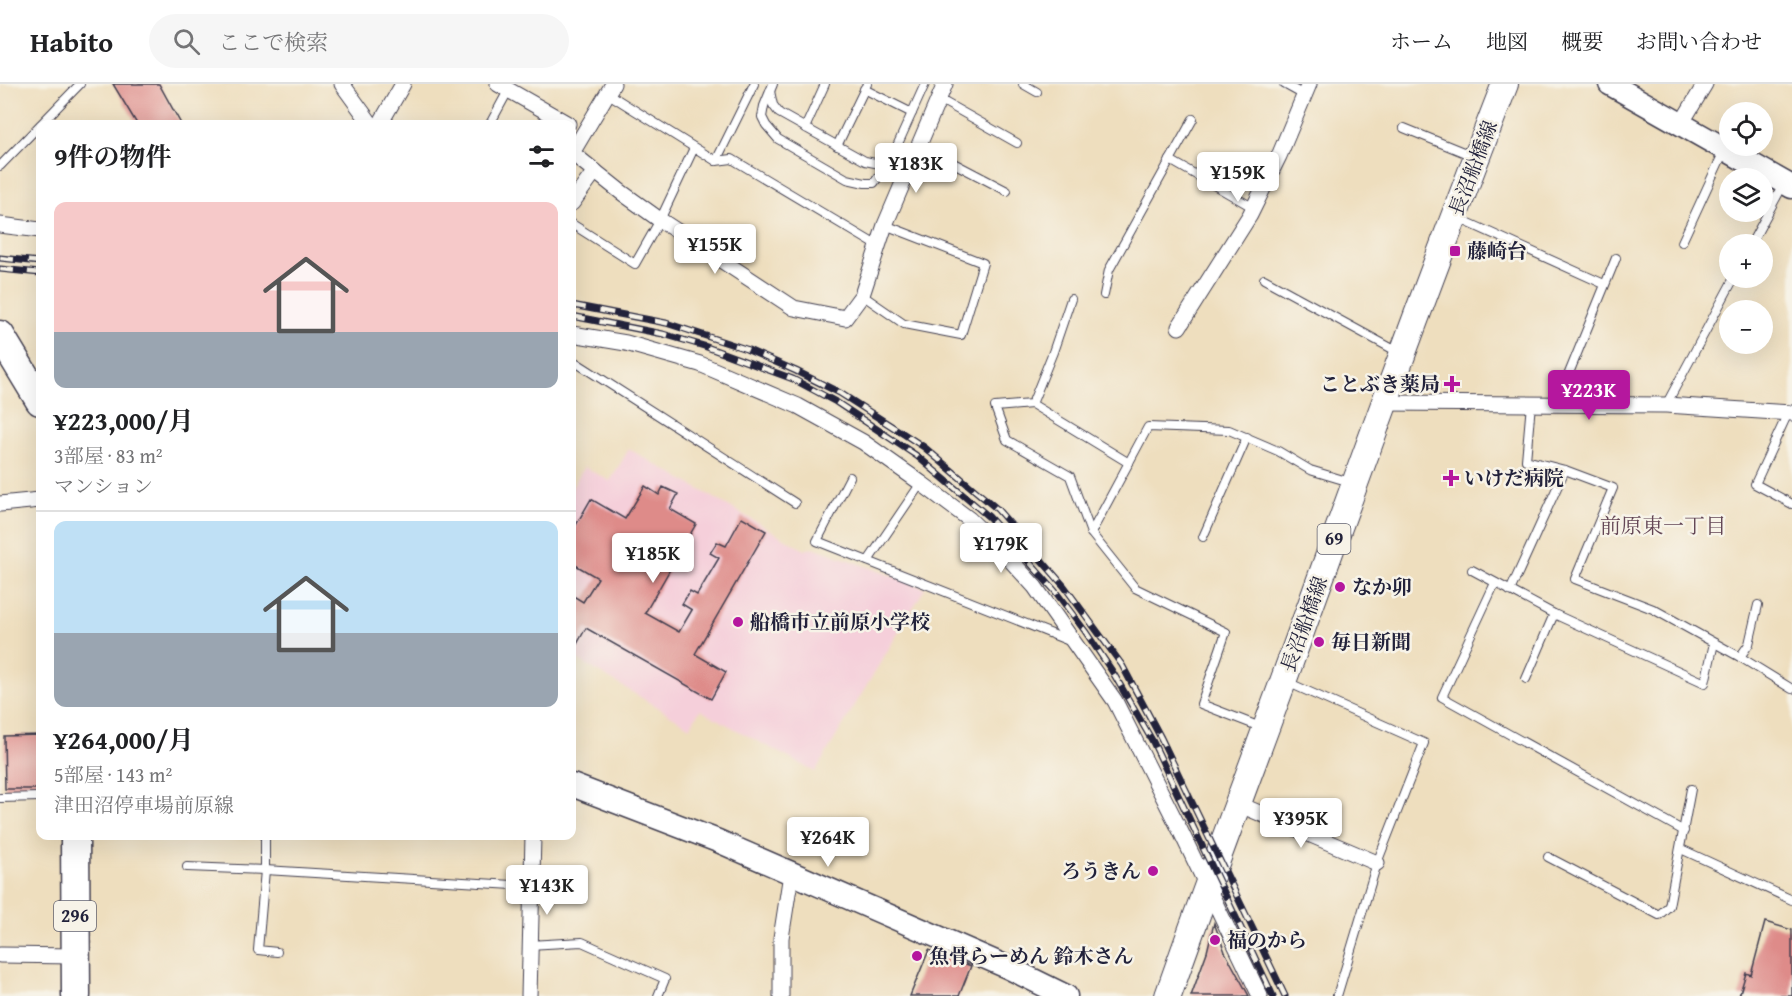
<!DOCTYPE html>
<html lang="ja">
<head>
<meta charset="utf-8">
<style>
	:root { --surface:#fff; --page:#f6f6f6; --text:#202124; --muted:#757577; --line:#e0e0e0; --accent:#b5179e }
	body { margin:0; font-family:"Gentium Book Plus","Noto Serif JP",serif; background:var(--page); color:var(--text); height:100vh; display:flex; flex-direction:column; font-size:22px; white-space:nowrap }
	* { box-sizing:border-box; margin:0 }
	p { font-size:20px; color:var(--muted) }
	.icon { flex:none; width:33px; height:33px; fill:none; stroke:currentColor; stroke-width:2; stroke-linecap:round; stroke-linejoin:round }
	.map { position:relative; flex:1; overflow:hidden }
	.details { position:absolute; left:36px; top:36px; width:540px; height:720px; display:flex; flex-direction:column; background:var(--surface); border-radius:12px; box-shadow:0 6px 24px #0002 }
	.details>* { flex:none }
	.controls { position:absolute; left:1719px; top:18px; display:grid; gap:12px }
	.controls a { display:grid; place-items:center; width:54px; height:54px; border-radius:50%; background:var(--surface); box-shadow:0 6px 24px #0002; font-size:30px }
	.price { position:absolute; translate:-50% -51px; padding:0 14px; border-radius:6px; background:#fff; color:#222; font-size:20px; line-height:39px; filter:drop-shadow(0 2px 3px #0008) }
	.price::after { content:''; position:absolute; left:50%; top:36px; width:18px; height:14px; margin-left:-9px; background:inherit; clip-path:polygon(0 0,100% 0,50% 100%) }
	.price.selected { background:var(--accent); color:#fff }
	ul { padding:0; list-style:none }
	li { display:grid; align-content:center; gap:12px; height:318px; padding:0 18px }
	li+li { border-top:2px solid var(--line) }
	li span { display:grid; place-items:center; height:186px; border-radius:12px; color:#555 }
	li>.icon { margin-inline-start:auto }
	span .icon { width:108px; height:108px; fill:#fffc; stroke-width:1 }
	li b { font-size:26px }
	h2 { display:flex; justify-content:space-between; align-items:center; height:72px; padding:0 18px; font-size:26px }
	header { display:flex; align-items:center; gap:36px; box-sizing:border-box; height:84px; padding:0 30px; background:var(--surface); border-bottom:2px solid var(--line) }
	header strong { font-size:28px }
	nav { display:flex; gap:33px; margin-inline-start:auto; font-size:21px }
	.search { width:420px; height:54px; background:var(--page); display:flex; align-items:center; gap:15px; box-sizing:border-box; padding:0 21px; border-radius:33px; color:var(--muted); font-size:22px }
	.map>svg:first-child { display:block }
	.built { fill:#f5cfda }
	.building { fill:#de8b89 }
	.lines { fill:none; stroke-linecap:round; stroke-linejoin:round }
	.lane-casing { stroke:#413e4f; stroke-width:10 }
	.street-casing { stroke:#413e4f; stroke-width:17 }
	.secondary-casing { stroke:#413e4f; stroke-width:25 }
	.primary-casing { stroke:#413e4f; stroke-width:28 }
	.highway-casing { stroke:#413e4f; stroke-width:31 }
	.lane { stroke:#fff; stroke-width:8 }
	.street { stroke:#fff; stroke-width:15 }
	.secondary { stroke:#fff; stroke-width:22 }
	.primary { stroke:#fff; stroke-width:26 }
	.highway { stroke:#fff; stroke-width:28 }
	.rail-casing { stroke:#22223b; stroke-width:7 }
	.rail { stroke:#f7f3e8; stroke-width:4.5; stroke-dasharray:14; stroke-linecap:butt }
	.poi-dot { fill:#b5179e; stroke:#f7f3e8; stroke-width:2 }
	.labels { text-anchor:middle; stroke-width:5; stroke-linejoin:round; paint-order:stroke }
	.shield { fill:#f7f3e8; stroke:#62616f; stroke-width:1.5 }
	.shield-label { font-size:18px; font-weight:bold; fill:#22223b }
	.street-label { font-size:20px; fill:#22223b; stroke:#f7f3e8 }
	.poi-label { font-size:20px; font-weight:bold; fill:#22223b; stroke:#f7f3e8; text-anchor:start }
	.neighbourhood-label { font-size:21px; fill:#644756; stroke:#f7f3e8 }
</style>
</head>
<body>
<header>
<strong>Habito</strong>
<div class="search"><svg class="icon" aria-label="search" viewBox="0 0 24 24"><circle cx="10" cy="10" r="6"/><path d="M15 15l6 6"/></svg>ここで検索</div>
<nav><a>ホーム</a><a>地図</a><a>概要</a><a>お問い合わせ</a></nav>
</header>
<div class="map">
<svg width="1792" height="912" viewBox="0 0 1792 912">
	<rect width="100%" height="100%" fill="#f7f3e8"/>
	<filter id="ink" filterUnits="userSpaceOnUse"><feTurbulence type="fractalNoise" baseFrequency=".0167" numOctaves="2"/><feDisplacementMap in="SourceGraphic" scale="12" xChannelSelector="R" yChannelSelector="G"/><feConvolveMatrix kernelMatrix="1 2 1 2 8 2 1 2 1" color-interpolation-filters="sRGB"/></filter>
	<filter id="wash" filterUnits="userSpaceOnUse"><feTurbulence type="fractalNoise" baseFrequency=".008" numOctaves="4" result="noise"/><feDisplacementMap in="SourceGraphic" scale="24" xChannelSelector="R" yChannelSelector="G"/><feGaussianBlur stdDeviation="1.35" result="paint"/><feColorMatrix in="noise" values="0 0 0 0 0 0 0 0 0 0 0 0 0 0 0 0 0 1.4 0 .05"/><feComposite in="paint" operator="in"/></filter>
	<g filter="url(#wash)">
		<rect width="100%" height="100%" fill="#eedebe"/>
		<!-- built -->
		<path class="built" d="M 629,365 L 805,466 L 813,463 L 925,504 L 815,688 L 700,626 L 690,643 L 572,572 L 572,404 L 584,383 L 610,397 Z"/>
		<g id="blocks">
			<!-- building -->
			<g class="building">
				<path d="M 113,0 L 159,0 L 181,40 L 137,40 Z"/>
				<path d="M 645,402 L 659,411 L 663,403 L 678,410 L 670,425 L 696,440 L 645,529 L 679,548 L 692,526 L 682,520 L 690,507 L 697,511 L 719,474 L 710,469 L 717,458 L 726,462 L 742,433 L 766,447 L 695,570 L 726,588 L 711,615 L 586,544 L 572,569 L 572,511 L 583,518 L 598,494 L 572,479 L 572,448 L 591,415 L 625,435 Z"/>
				<path d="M 40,651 L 40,705 L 5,705 L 4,652 Z"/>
				<path d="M 1765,838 L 1792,846 L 1792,912 L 1739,912 L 1746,889 L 1751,891 Z"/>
				<path d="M 1214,839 L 1225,868 L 1249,912 L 1191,912 L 1207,868 Z"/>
				<path d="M 929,866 L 971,882 L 959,912 L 910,912 Z"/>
			</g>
		</g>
	</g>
	<g filter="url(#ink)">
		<use href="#blocks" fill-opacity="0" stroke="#413e4f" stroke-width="1.5"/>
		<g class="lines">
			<!-- lane casing -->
			<g class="lane-casing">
				<g id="lane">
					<path d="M 773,0 L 764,22 L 762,33 L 766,41 L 778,55 L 847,95 L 865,99 L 874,99 L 892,74"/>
					<path d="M 1023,0 L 1037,8"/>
					<path d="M 1284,0 L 1304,11"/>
					<path d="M 864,5 L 912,29"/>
					<path d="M 770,7 L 773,21 L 779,29 L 865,77 L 880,80 L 892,73 L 925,0"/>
					<path d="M 607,9 L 716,77 L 732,75 L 878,162"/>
					<path d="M 939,15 L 1017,59"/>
					<path d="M 41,40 L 80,0"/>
					<path d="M 490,40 L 509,5"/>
					<path d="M 805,44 L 825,0"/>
					<path d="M 1404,44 L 1473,72"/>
					<path d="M 919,61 L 1007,107"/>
					<path d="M 837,62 L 867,0"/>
					<path d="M 1170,76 L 1254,124"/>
					<path d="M 716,77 L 754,0"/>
					<path d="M 0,82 L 40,41"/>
					<path d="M 1458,134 L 1604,200"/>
					<path d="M 572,140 L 635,180 L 660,136 L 694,64"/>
					<path d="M 1682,158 L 1724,67"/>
					<path d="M 1751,160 L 1783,101"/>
					<path d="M 1264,195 L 1400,269"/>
					<path d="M 862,211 L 904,240 L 961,251 L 983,179 L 885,141"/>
					<path d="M 1104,211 L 1109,186 L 1193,35"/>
					<path d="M 572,276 L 795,419"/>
					<path d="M 1032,320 L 1053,268 L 1071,215"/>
					<path d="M 1531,320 L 1526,376 L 1565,386 L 1613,404 L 1575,495 L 1653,525 L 1740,573 L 1792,605"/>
					<path d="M 1556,321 L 1616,174"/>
					<path d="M 1666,321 L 1734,194"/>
					<path d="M 1788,329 L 1755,400 L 1792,420"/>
					<path d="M 1129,379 L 1032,320 L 995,323 L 1007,356 L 1070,392 L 1091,449 L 1135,504 L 1226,548 L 1201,620 L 1263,644"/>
					<path d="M 850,393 L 817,457 L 1072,558"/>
					<path d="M 1091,449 L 1148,343 L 1229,346 L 1278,367 L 1310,386 L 1350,398"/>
					<path d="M 1203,453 L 1247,353"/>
					<path d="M 868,477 L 921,399"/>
					<path d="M 1472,486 L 1554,530 L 1705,599 L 1714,559"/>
					<path d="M 1495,499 L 1442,613 L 1684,747"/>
					<path d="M 1510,507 L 1565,386"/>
					<path d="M 1740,573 L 1749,560 L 1758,521"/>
					<path d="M 1526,595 L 1554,530"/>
					<path d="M 1287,598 L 1424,659 L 1377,779 L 1337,912"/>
					<path d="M 0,714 L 40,713"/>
					<path d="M 265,752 L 265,786 L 258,866 L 277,868"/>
					<path d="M 1681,765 L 1792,816"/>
					<path d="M 1548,773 L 1659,831 L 1669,822 L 1691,705"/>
					<path d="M 187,783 L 265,786 L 531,802"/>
					<path d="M 529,861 L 582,858 L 665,895 L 658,912"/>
				</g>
			</g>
			<!-- street casing -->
			<g class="street-casing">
				<g id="street">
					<path d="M 342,0 L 371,40"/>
					<path d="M 498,0 L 568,40"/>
					<path d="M 380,40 L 403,0"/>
					<path d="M 1681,40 L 1705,0"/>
					<path d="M 572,69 L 621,108 L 660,136 L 794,224 L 845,234 L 862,211 L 885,141 L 945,0"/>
					<path d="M 572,69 L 613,0"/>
					<path d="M 572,119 L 595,87"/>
					<path d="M 0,141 L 40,146"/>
					<path d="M 1179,243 L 1250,131 L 1279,72 L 1309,0"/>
					<path d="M 572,250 L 626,259 L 700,280 L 798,322 L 863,358 L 921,399 L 969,435 L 1004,469 L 1035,503 L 1115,617 L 1180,746 L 1260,912"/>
					<path d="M 1385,319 L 1666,321 L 1792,329"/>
					<path d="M 0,420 L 40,416"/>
					<path d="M 1238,720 L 1377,779"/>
					<path d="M 0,871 L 75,872"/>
					<path d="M 529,912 L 533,752"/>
					<path d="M 781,912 L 781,854 L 791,790"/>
				</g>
			</g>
			<!-- secondary casing -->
			<g class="secondary-casing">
				<g id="secondary">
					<path d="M 1610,0 L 1792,103"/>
					<path d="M 572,701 L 718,757 L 1007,883 L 1066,912"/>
				</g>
			</g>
			<!-- primary casing -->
			<g class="primary-casing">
				<path id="primary" d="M 1168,912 C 1205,806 1245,701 1284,595 C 1356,396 1428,197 1505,0"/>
			</g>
			<!-- highway casing -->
			<g class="highway-casing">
				<g id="highway">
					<path d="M 0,251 L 40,317"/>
					<path d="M 75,752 L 76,912"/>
				</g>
			</g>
			<!-- lane -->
			<use href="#lane" class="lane"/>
			<!-- street -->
			<use href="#street" class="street"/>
			<!-- secondary -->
			<use href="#secondary" class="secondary"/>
			<!-- primary -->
			<use href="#primary" class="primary"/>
			<!-- highway -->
			<use href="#highway" class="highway"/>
			<!-- rail casing -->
			<g class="rail-casing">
				<g id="rail">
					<path d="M 0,174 L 40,178"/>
					<path d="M 0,185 L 40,189"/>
					<path d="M 572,221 L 666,239 L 746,265 L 796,287 L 840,309 L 924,363 L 997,425 L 1064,502 L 1122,581 L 1161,654 L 1285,912"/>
					<path d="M 572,232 L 663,250 L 704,262 L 793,295 L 836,318 L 917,372 L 989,433 L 1055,507 L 1085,547 L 1112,587 L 1153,658 L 1273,912"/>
				</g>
			</g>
			<!-- rail -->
			<use href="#rail" class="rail"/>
		</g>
	</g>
	<!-- markers -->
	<g class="poi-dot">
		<rect x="1449" y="161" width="12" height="12" rx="3"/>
		<path d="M1449 291h6v6h6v6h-6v6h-6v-6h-6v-6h6z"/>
		<path d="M1448 385h6v6h6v6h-6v6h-6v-6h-6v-6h6z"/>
		<circle cx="1340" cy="503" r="6"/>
		<circle cx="738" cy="538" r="6"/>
		<circle cx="1319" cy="558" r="6"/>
		<circle cx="1153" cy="787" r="6"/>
		<circle cx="1215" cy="856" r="6"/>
		<circle cx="917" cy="872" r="6"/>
	</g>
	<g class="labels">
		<!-- shield labels -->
		<g class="shield">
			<rect x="1317.5" y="440" width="33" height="30" rx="4.5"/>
			<rect x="54" y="817" width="42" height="30" rx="4.5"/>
		</g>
		<g class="shield-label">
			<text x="1334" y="461">69</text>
			<text x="75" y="838">296</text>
		</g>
		<!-- street labels -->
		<g class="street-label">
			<text transform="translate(1473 84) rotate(-69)" y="7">長沼船橋線</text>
			<text transform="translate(1304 540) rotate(-70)" y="7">長沼船橋線</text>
		</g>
		<!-- poi labels -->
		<g class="poi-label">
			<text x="1467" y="174">藤崎台</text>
			<text x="1440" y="307" text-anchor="end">ことぶき薬局</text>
			<text x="1464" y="401">いけだ病院</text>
			<text x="1352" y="510">なか卯</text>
			<text x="750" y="545">船橋市立前原小学校</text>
			<text x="1331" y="565">毎日新聞</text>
			<text x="1141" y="794" text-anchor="end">ろうきん</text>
			<text x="1227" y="863">福のから</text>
			<text x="929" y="879">魚骨らーめん 鈴木さん</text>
		</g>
		<!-- neighbourhood labels -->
		<g class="neighbourhood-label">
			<text x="1663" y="449">前原東一丁目</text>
		</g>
	</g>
</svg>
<div class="controls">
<a><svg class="icon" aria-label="locate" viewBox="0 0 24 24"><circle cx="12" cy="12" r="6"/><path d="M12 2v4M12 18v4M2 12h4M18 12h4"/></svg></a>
<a><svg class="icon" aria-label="layers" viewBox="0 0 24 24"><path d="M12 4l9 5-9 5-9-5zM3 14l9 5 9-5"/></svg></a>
<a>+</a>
<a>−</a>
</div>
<b class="price" style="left:916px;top:110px">¥183K</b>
<b class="price" style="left:1238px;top:119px">¥159K</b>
<b class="price" style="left:715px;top:191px">¥155K</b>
<b class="price selected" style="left:1589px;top:337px">¥223K</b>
<b class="price" style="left:1001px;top:490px">¥179K</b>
<b class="price" style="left:653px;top:500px">¥185K</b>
<b class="price" style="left:1301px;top:765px">¥395K</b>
<b class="price" style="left:828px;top:784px">¥264K</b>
<b class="price" style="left:547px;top:832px">¥143K</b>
<section class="details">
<h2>9件の物件<svg class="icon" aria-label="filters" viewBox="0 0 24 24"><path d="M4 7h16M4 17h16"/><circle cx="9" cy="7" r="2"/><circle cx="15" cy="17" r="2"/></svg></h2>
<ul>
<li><span style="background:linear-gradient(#f6c9c9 70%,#9aa5b1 0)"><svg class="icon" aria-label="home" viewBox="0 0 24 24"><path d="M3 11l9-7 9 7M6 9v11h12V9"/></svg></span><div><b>¥223,000/月</b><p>3部屋 · 83 m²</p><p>マンション</p></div></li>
<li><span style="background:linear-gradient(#bfe0f5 60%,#9aa5b1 0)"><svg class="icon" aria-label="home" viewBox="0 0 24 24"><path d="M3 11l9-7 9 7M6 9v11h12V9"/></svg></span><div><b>¥264,000/月</b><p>5部屋 · 143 m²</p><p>津田沼停車場前原線</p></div></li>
</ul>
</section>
</div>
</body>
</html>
